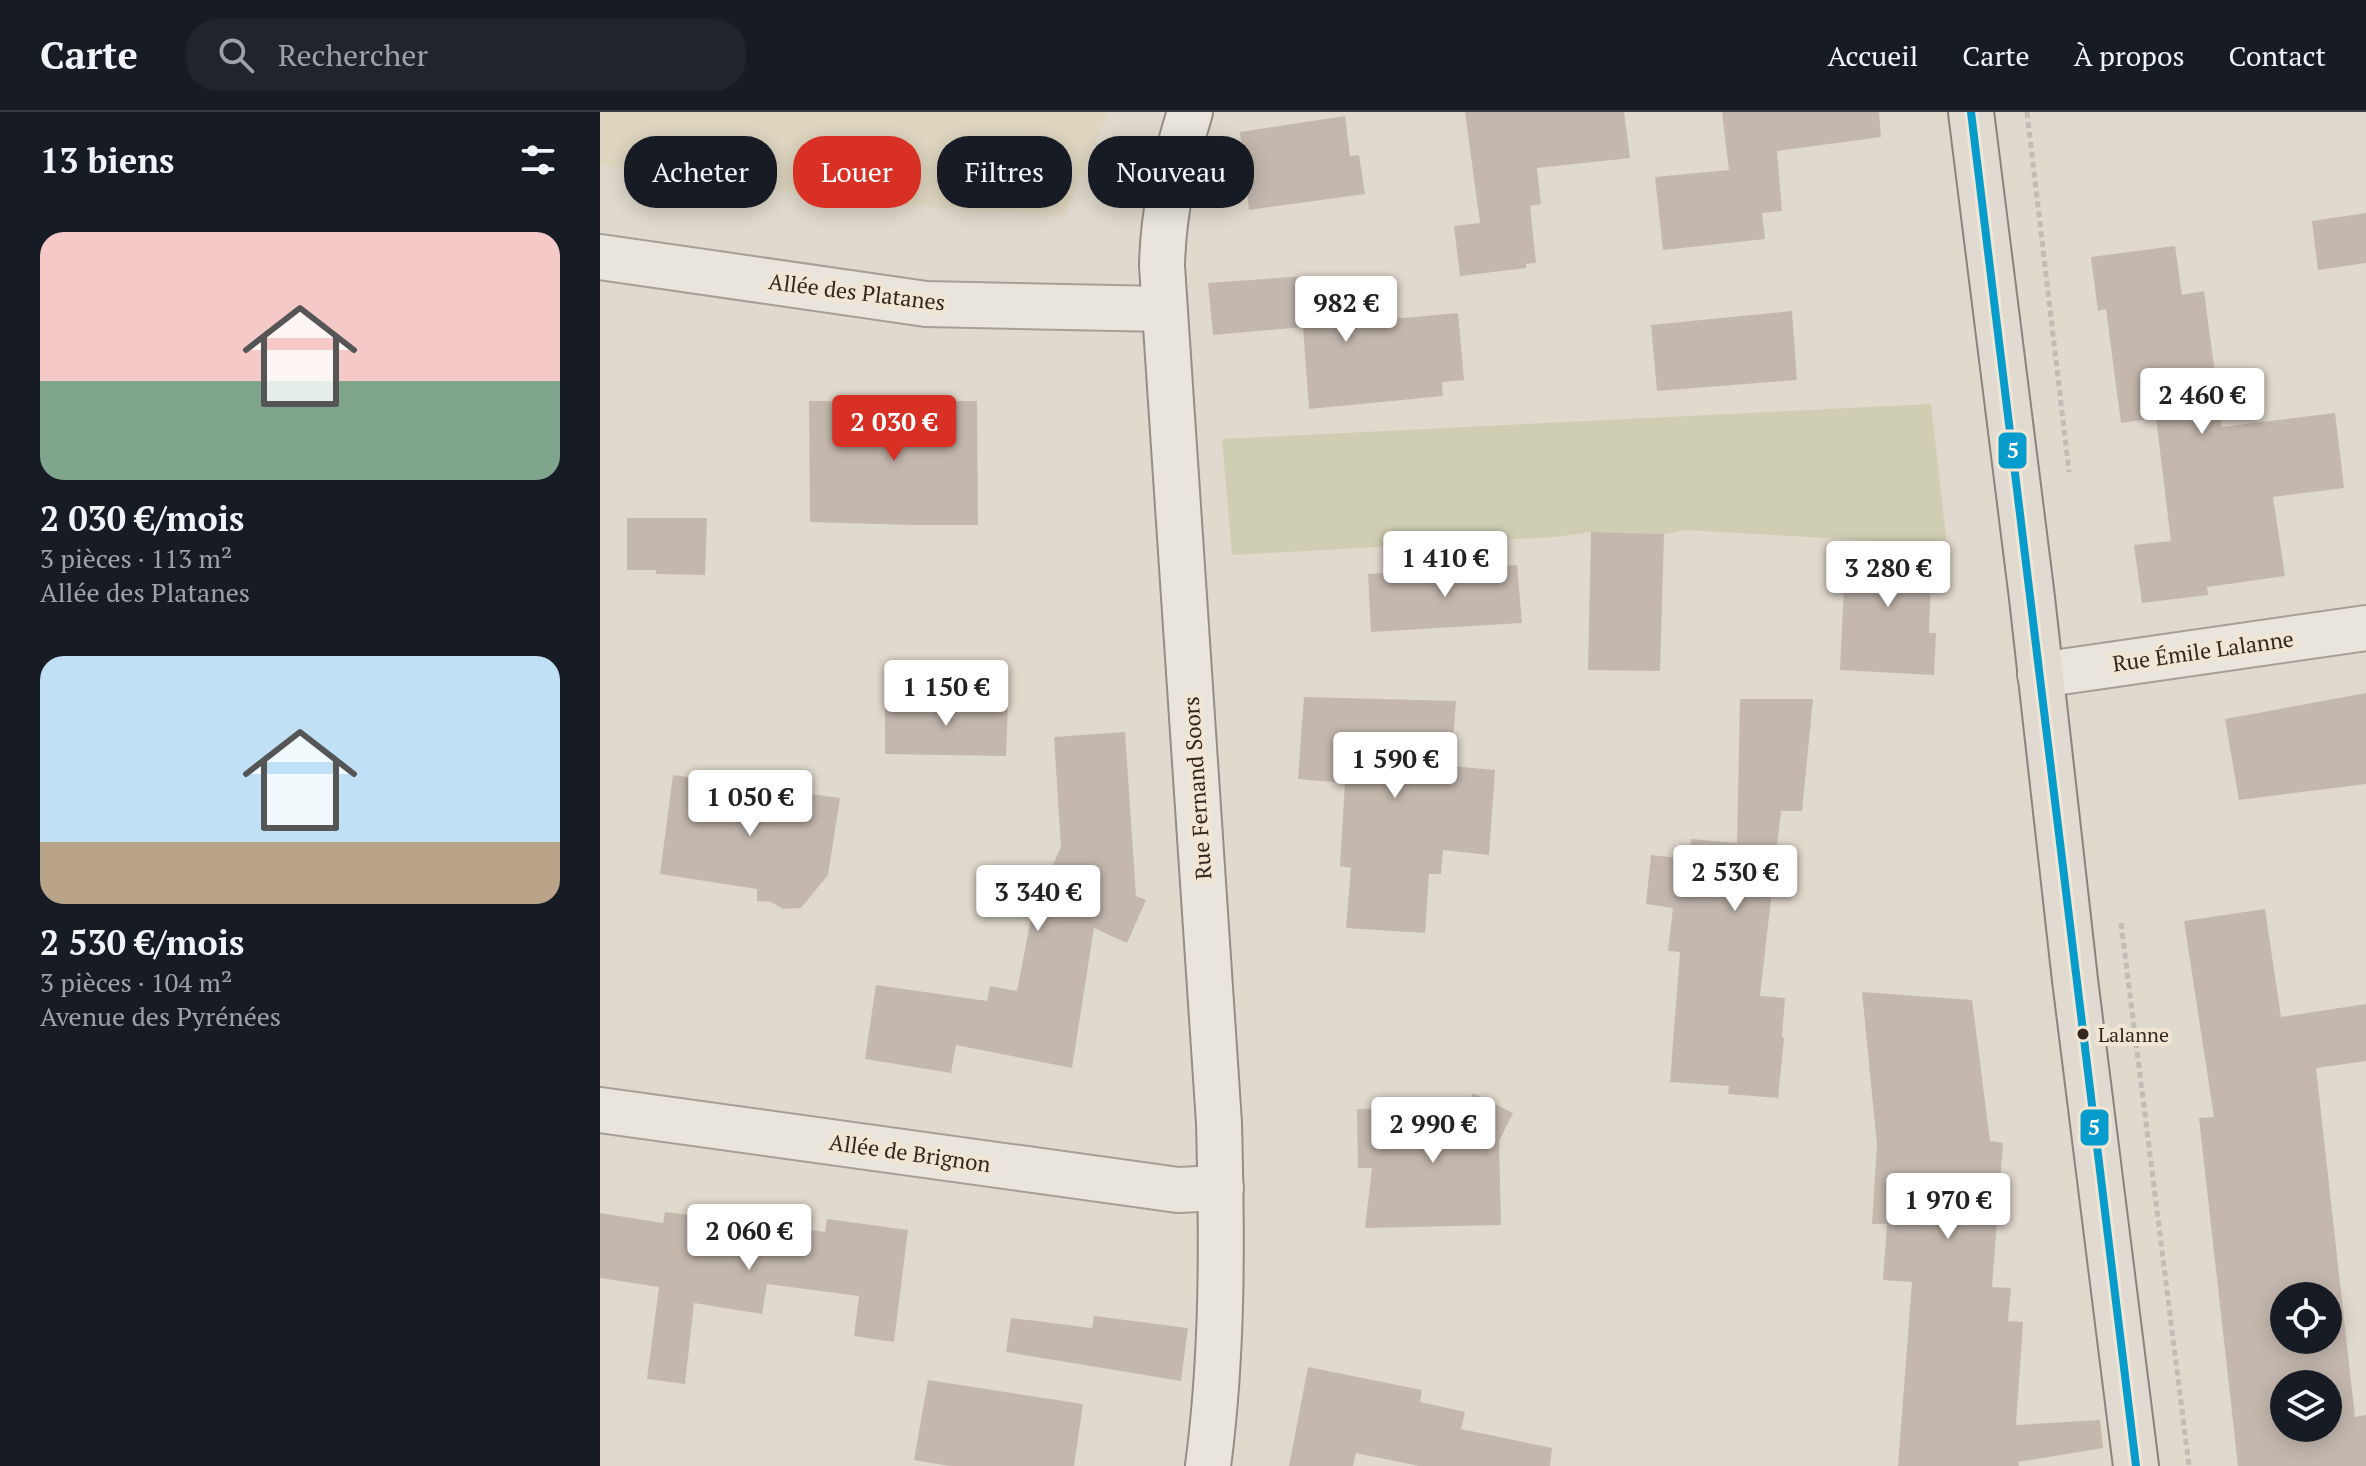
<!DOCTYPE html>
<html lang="fr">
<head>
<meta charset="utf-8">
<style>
	:root { --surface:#171b24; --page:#20242c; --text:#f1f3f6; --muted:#9ea1a6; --line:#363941; --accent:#d93025 }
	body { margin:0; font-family:"PT Serif",serif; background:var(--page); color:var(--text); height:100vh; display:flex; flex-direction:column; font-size:30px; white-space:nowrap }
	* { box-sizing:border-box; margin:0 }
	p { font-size:26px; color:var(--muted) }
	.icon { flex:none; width:44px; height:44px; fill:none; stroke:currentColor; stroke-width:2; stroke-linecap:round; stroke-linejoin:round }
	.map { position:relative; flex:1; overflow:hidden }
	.details { display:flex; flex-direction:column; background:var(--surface); width:600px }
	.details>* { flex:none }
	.hud { position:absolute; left:24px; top:24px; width:760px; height:72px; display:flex; gap:16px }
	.controls { position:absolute; left:1670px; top:1170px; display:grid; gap:16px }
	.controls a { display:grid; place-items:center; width:72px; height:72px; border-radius:50%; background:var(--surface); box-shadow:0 4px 20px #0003; font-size:40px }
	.price { position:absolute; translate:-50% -68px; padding:0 18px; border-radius:8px; background:#fff; color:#222; font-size:26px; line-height:52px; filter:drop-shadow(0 2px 4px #0008) }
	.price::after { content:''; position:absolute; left:50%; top:48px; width:24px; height:18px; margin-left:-12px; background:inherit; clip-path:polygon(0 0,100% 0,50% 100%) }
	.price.current { background:var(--accent); color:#fff }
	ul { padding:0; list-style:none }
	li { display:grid; align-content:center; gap:16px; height:424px; padding:0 40px }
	li span { display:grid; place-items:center; height:248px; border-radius:24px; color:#555 }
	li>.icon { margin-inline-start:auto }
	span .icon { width:144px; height:144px; fill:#fffc; stroke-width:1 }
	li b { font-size:34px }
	h2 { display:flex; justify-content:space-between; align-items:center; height:96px; padding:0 40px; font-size:34px }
	.tag { padding:0 28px; border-radius:32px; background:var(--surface); box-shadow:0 4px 20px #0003; font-size:28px; line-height:72px }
	.tag.current { background:var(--accent); color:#fff }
	header { display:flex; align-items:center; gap:48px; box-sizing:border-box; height:112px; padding:0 40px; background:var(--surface); border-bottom:2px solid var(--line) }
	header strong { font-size:38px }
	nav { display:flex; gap:44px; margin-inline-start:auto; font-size:28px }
	.search { width:560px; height:72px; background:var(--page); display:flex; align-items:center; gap:20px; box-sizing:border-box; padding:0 28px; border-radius:32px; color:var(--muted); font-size:30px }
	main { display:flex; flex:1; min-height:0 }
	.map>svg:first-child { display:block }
	.farmland { fill:#ded6bf }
	.green { fill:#d0ceb2 }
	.building { fill:#c4b8ae; fill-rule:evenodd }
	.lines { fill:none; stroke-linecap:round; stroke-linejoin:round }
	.street-casing { stroke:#a59f96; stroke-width:48 }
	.secondary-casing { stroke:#958e86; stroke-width:48 }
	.primary-casing { stroke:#8b847d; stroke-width:48 }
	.path { stroke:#c1bcb4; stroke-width:5; stroke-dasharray:6 4; stroke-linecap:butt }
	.street { stroke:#e9e5dd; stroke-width:44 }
	.secondary { stroke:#e9e5dd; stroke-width:44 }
	.primary { stroke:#e0dad0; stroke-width:44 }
	.bus-1-casing { stroke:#f1e6d4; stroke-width:14 }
	.bus-1 { stroke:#089ccc; stroke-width:8 }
	.bus-dot { fill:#33271f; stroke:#f1e6d4; stroke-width:3 }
	.labels { text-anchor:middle; stroke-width:8; stroke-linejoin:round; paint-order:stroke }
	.bus-label { font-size:20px; fill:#33271f; stroke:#f1e6d4; text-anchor:start }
	.street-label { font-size:22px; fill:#33271f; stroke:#f1e6d4 }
	.line-badge { stroke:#f1e6d4; stroke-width:3 }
	.badge-label { font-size:22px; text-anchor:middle; font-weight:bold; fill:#fff }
</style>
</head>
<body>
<header>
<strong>Carte</strong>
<div class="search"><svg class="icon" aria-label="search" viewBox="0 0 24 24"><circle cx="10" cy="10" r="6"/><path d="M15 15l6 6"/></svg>Rechercher</div>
<nav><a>Accueil</a><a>Carte</a><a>À propos</a><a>Contact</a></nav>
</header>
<main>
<section class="details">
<h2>13 biens<svg class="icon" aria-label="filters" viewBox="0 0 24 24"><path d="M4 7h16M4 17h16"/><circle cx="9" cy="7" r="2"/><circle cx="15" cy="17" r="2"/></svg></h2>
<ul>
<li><span style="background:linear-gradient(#f6c9c9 60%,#7fa58c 0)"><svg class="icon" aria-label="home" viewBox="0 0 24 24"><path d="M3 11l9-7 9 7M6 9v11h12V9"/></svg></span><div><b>2 030 €/mois</b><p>3 pièces · 113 m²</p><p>Allée des Platanes</p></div></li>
<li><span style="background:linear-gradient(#bfe0f5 75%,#b9a48a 0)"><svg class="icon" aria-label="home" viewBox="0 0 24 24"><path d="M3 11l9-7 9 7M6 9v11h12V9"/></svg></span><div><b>2 530 €/mois</b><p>3 pièces · 104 m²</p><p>Avenue des Pyrénées</p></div></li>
</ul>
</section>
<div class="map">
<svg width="1766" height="1354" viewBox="0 0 1766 1354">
	<rect width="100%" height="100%" fill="#e0d9cd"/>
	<!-- farmland -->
	<path class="farmland" d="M 0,0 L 508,0 L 464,104 L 243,89 L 0,53 Z"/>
	<!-- green -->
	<path class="green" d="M 1331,292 L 1347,433 L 1086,418 L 1064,422 L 991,420 L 955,425 L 632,443 L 622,327 Z"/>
	<!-- building -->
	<g class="building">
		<path d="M 865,0 L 1024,0 L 1030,46 L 937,56 L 941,92 L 930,94 L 936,151 L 926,152 L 926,156 L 860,164 L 854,114 L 880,111 Z"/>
		<path d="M 1122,0 L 1279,0 L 1281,25 L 1177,39 L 1182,99 L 1162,101 L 1165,127 L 1063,138 L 1055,65 L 1129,58 Z"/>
		<path d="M 745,4 L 750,44 L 759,43 L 765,82 L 649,98 L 640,20 Z"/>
		<path d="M 1766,101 L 1766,151 L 1718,158 L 1712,109 Z"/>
		<path d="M 1575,134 L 1582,183 L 1604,179 L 1622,315 L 1735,301 L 1744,376 L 1673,385 L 1685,464 L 1607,475 L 1608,483 L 1542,491 L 1534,433 L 1571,429 L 1556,306 L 1521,311 L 1506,197 L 1498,199 L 1491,145 Z"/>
		<path d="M 705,164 L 714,214 L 858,201 L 864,268 L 842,270 L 843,284 L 709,297 L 703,215 L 613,223 L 608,171 Z"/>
		<path d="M 1192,199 L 1197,268 L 1057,279 L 1051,213 Z"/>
		<path d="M 209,289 L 377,289 L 378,413 L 311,413 L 210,410 Z"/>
		<path d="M 27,406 L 107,406 L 105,463 L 56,462 L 56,458 L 27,458 Z"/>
		<path d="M 991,420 L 1064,422 L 1060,559 L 988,558 Z"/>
		<path d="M 1246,430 L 1332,434 L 1329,521 L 1336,521 L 1334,563 L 1240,558 Z"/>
		<path d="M 917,453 L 922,511 L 771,520 L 768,462 Z"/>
		<path d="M 1766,581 L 1766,672 L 1639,688 L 1625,607 Z"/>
		<path d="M 704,585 L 856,589 L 851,654 L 895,658 L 889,743 L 843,738 L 841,762 L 829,762 L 825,821 L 746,816 L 751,756 L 740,754 L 745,671 L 698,667 Z"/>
		<path d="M 1140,587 L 1213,587 L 1202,699 L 1181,699 L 1160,884 L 1185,886 L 1182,925 L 1184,926 L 1178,986 L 1128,982 L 1129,974 L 1070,970 L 1080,840 L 1068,839 L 1073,796 L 1046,792 L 1051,743 L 1089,747 L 1091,727 L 1137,731 Z"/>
		<path d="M 285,590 L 408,590 L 406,644 L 285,642 Z"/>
		<path d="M 525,620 L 536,784 L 546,788 L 527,831 L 494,816 L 472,956 L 356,933 L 351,961 L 265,947 L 276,873 L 387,889 L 390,874 L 417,879 L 433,796 L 461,735 L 454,625 Z"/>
		<path d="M 73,663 L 240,686 L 228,763 L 201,796 L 183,797 L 171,790 L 157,789 L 157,777 L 60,762 Z"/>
		<path d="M 1665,797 L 1681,905 L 1766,892 L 1766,949 L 1716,956 L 1755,1305 L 1766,1303 L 1766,1354 L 1638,1354 L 1599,1006 L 1614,1005 L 1584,809 ZM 1684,1184 L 1728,1184 L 1728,1228 L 1684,1228 ZM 1684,1272 L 1728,1272 L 1728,1316 L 1684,1316 Z"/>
		<path d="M 1262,880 L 1372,888 L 1390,1029 L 1403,1031 L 1392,1175 L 1411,1176 L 1408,1209 L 1423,1210 L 1416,1313 L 1500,1308 L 1503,1336 L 1418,1350 L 1419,1354 L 1298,1354 L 1312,1170 L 1283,1168 L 1287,1112 L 1272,1112 L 1277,1033 Z"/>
		<path d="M 873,981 L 913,1001 L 899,1029 L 901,1113 L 765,1116 L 772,1056 L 758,1056 L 757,997 L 865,996 Z"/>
		<path d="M 65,1100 L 225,1120 L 227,1107 L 308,1118 L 294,1230 L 254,1224 L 259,1184 L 167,1172 L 162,1202 L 94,1191 L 85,1272 L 47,1267 L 59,1175 L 0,1166 L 0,1101 L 63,1111 Z"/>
		<path d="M 494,1204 L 588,1216 L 581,1269 L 406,1240 L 411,1206 L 492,1216 Z"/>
		<path d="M 708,1255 L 822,1278 L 820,1290 L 865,1300 L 861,1317 L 952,1336 L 950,1354 L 819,1354 L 756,1341 L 753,1354 L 689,1354 Z"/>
		<path d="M 328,1268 L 483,1292 L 474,1354 L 350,1354 L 314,1348 Z"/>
	</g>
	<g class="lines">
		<!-- street casing -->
		<g class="street-casing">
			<g id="street">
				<path d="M 0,145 L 326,192 L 564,197"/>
				<path d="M 1440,563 L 1766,516"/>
				<path d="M 0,998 L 578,1078 L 621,1076"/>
			</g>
		</g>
		<!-- secondary casing -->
		<g class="secondary-casing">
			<path id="secondary" d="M 590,0 C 574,51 563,101 562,154 L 619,1011 C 622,1126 623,1241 608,1354"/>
		</g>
		<!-- primary casing -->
		<g class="primary-casing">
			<path id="primary" d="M 1371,0 L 1432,486 L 1475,868 L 1536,1354"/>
		</g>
		<!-- path -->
		<g class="path">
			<path d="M 1427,0 L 1469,360"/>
			<path d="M 1521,811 L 1589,1354"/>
		</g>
		<!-- street -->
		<use href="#street" class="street"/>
		<!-- secondary -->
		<use href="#secondary" class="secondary"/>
		<!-- primary -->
		<use href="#primary" class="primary"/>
		<!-- bus-1 casing -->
		<g class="bus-1-casing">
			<path id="bus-1" d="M 1371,0 C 1428,451 1479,903 1536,1354"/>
		</g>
		<!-- bus-1 -->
		<use href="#bus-1" class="bus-1"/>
	</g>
	<!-- markers -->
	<circle class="bus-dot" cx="1483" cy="922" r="7"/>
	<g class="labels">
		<!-- bus labels -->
		<g class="bus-label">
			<text x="1498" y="930">Lalanne</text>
		</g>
		<!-- street labels -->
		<g class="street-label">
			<text transform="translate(257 180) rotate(7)" y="8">Allée des Platanes</text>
			<text transform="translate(1603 539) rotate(-8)" y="8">Rue Émile Lalanne</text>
			<text transform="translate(597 676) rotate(-94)" y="8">Rue Fernand Soors</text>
			<text transform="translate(310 1041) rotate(8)" y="8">Allée de Brignon</text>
		</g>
	</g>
	<g class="line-badge">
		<rect x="1397" y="319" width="31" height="39" rx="8" fill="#089ccc"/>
		<rect x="1479" y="996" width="31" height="39" rx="8" fill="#089ccc"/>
	</g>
	<g class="badge-label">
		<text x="1413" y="346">5</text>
		<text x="1494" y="1023">5</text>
	</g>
</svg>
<div class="controls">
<a><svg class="icon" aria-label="locate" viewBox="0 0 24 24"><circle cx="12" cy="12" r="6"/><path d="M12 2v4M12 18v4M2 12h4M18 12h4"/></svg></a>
<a><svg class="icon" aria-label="layers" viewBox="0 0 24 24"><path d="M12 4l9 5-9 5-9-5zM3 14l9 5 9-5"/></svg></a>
</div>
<b class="price" style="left:746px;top:232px">982 €</b>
<b class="price" style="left:1602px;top:324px">2 460 €</b>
<b class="price current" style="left:294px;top:351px">2 030 €</b>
<b class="price" style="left:845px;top:487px">1 410 €</b>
<b class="price" style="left:1288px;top:497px">3 280 €</b>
<b class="price" style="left:346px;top:616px">1 150 €</b>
<b class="price" style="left:795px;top:688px">1 590 €</b>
<b class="price" style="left:150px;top:726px">1 050 €</b>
<b class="price" style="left:1135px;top:801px">2 530 €</b>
<b class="price" style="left:438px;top:821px">3 340 €</b>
<b class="price" style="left:833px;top:1053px">2 990 €</b>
<b class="price" style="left:1348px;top:1129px">1 970 €</b>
<b class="price" style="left:149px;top:1160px">2 060 €</b>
<div class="hud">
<a class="tag">Acheter</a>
<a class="tag current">Louer</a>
<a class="tag">Filtres</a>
<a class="tag">Nouveau</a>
</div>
</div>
</main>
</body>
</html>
